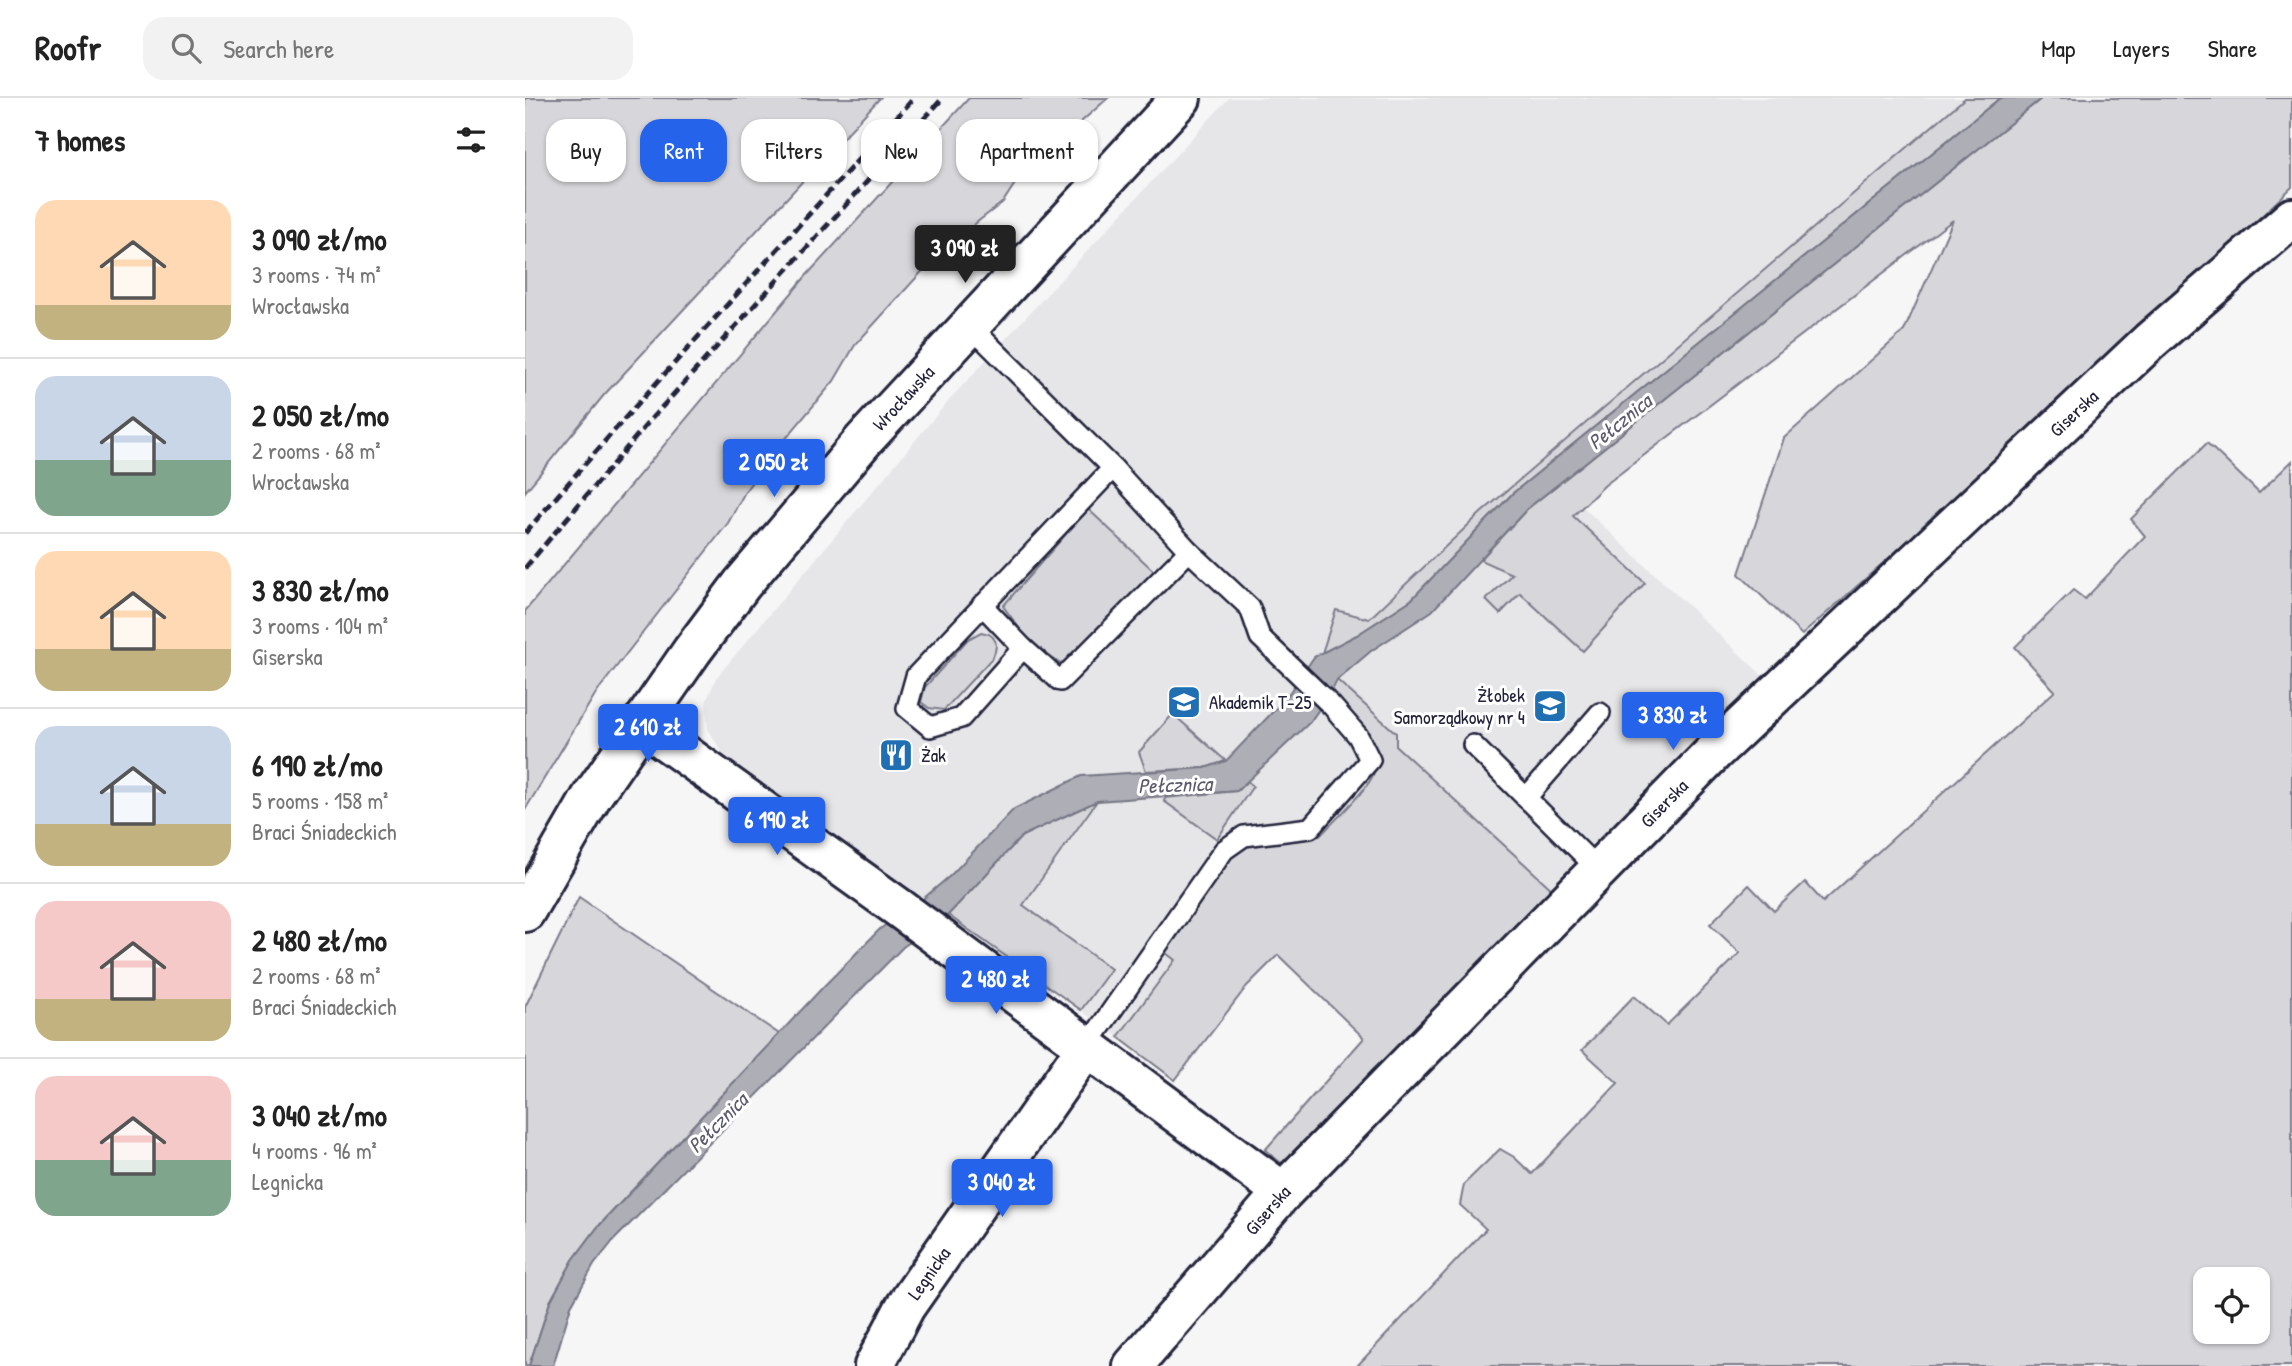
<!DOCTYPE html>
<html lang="en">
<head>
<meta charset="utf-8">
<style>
	:root { --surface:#fff; --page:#f2f2f2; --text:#222; --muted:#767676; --line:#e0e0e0; --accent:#2563eb }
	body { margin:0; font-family:"Patrick Hand",sans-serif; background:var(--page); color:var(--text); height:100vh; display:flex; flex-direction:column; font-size:26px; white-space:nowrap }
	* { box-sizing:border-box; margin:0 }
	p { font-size:23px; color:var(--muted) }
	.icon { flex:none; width:38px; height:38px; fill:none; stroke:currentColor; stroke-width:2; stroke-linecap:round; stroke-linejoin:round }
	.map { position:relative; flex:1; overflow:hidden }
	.drawer { display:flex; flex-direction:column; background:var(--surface); width:525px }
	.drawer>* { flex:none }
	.hud { position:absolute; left:21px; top:21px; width:665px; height:63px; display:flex; gap:14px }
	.fabs { position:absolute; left:1668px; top:1169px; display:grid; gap:14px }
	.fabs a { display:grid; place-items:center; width:77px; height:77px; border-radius:14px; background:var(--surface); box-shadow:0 2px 5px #0004; font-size:35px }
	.price { position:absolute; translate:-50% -60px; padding:0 16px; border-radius:7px; background:var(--accent); color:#fff; font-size:23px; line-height:46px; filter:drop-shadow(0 2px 4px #0008) }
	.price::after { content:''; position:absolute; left:50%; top:42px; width:21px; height:16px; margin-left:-10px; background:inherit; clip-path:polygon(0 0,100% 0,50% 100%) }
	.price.selected { background:#222; color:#fff }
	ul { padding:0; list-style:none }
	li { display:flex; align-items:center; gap:21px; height:175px; padding:0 35px }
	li+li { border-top:2px solid var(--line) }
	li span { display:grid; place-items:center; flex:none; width:196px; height:140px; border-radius:21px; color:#555 }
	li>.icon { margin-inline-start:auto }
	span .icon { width:84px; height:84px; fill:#fffc; stroke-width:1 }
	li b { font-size:30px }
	h2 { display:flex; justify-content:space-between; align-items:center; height:84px; padding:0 35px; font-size:30px }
	.pill { padding:0 24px; border-radius:21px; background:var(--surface); box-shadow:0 2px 5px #0004; font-size:24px; line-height:63px }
	.pill.selected { background:var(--accent); color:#fff }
	header { display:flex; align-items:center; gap:42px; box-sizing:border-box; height:98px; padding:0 35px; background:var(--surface); border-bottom:2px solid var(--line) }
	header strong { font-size:33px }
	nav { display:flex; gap:38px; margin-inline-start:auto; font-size:24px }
	.search { width:490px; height:63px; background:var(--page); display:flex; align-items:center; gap:18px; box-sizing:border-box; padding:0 24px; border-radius:21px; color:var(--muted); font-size:26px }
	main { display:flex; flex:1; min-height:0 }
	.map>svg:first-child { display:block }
	.built { fill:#e6e6e9 }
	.green { fill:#d7d7db; stroke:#7c7c8b; stroke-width:2; fill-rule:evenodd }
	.water { fill:#aeaeb7; stroke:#767685; stroke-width:2 }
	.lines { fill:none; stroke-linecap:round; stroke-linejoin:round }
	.lane-casing { stroke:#22223b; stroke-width:24 }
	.street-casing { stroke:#22223b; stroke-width:44 }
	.secondary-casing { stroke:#22223b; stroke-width:44 }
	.lane { stroke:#fff; stroke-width:19 }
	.street { stroke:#fff; stroke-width:38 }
	.secondary { stroke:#fff; stroke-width:38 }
	.rail { stroke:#22223b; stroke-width:5; stroke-dasharray:10 5; stroke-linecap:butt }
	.labels { text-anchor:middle; stroke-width:6; stroke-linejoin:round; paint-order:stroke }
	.street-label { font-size:19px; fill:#22223b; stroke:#fff }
	.poi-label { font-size:19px; fill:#22223b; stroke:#fff; text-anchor:start }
	.water-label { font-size:21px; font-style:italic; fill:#5a5a6d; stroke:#fff }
</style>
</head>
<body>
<header>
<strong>Roofr</strong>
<div class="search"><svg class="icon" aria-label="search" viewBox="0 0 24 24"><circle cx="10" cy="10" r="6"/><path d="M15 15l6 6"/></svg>Search here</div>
<nav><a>Map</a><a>Layers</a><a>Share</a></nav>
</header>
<main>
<section class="drawer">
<h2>7 homes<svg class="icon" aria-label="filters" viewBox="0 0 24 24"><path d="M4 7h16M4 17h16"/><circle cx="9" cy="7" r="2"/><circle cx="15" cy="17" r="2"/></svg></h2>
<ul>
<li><span style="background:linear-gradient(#ffd9b3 75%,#c2b280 0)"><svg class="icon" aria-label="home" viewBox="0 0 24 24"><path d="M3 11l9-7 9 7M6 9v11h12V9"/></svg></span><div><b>3 090 zł/mo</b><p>3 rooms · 74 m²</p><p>Wrocławska</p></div></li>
<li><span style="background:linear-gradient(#c9d6e8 60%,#7fa58c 0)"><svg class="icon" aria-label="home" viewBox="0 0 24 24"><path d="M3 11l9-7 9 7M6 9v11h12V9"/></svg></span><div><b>2 050 zł/mo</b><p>2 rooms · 68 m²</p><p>Wrocławska</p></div></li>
<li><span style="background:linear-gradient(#ffd9b3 70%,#c2b280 0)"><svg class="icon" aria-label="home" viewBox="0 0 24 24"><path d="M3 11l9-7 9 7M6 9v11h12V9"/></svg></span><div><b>3 830 zł/mo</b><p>3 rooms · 104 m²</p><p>Giserska</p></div></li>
<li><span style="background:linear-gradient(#c9d6e8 70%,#c2b280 0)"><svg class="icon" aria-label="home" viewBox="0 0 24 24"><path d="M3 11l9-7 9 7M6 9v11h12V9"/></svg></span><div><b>6 190 zł/mo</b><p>5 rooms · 158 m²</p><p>Braci Śniadeckich</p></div></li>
<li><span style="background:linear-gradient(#f6c9c9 70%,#c2b280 0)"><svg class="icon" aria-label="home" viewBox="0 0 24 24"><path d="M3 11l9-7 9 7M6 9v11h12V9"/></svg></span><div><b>2 480 zł/mo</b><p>2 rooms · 68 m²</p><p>Braci Śniadeckich</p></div></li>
<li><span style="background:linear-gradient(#f6c9c9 60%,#7fa58c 0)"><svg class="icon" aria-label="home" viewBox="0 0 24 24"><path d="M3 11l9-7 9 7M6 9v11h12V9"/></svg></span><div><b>3 040 zł/mo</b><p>4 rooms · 96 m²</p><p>Legnicka</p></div></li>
</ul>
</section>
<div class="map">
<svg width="1767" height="1268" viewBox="0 0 1767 1268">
	<rect width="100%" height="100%" fill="#f6f6f7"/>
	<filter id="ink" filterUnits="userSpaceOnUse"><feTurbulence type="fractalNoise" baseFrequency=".0143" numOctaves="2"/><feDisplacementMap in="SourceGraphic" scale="14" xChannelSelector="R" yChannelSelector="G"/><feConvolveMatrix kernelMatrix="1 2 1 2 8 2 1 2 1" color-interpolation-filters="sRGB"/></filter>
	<g filter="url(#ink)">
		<!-- built -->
		<path class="built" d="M 704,0 L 1440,0 L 956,415 L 844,522 L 811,512 L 793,565 L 812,581 L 846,553 L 907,513 L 955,462 L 988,475 L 1058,409 L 1238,578 L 1030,794 L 1020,785 L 855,954 L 752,857 L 684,815 L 593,939 L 199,658 L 183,631 L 181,604 L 191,580 L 425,301 Z"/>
		<!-- green -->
		<g class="green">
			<path d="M 0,0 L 355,0 L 79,297 L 0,394 Z"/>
			<path d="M 444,0 L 583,0 L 495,78 L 478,104 L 451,125 L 415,160 L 411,158 L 330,247 L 309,283 L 243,362 L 221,392 L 203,425 L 71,595 L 0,712 L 0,513 L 281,178 Z"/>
			<path d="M 1440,0 L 1475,0 L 988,395 L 886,502 L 832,537 L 797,555 L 811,512 L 844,521 L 956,415 Z"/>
			<path d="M 1517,0 L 1767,0 L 1767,89 L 1581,267 L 1277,537 L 1214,476 L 1259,340 L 1379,233 L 1428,122 L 1080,387 L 1048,418 L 1120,485 L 1058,553 L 995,495 L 975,516 L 961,502 L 987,476 L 955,462 L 1002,411 Z"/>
			<path d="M 1682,345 L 1734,395 L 1767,363 L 1767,1268 L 832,1268 L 961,1131 L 935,1107 L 939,1086 L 975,1051 L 989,1059 L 1007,1076 L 1093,985 L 1057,952 L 1109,898 L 1142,927 L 1215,855 L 1185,826 L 1224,787 L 1249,813 L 1280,784 L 1298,804 L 1530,593 L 1490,549 L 1548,492 L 1560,501 L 1620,438 L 1606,421 ZM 1732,1181 L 1732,1234 L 1680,1234 L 1680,1181 Z"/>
			<path d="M 563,411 L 630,474 L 538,568 L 503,542 L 478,508 Z"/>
			<path d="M 456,534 L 464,536 C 473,542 472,549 468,559 L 419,612 L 404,610 L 396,604 L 400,589 L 443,541 Z"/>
			<path d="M 812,582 L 871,635 L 871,648 L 1030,794 L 769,1065 L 755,1064 L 740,1052 L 839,940 L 753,857 L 722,888 L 650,982 L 593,939 L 650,862 L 637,852 L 707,757 L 726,743 L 753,744 L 795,738 C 809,723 837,697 846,681 C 865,648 828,615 806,594 Z"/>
			<path d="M 648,616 L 701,663 L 680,670 L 621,673 L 614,654 Z"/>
			<path d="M 721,682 L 728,688 L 692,741 L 639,703 L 640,700 L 711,693 Z"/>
			<path d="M 572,703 L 498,807 L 586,871 L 556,912 L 423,817 L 497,738 Z"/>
			<path d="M 54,799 L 254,936 L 72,1130 L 48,1162 L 25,1204 L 4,1268 L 0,1268 L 0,909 Z"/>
		</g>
		<!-- water -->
		<path class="water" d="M 1475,0 L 1517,0 L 1002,411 L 907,513 L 846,553 L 812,582 L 806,594 L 785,624 L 712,693 L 572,703 L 497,738 L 423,817 L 378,849 L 88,1143 L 69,1167 L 46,1208 L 28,1268 L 4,1268 L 25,1204 L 48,1162 L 72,1130 L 299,888 L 355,831 L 399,800 L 426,777 L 489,711 L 556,678 L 680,670 L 701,663 L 760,601 L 789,559 L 832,537 L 886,502 L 988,395 Z"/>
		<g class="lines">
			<!-- lane casing -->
			<g class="lane-casing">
				<g id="lane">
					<path d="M 444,227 L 588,370 L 664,453 L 725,510 L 735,539 L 807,608 L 833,638 L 845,662 L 785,730 L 719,738 L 699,752 L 562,948"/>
					<path d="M 588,370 L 391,578 L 382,610 L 405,629 L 436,620 L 498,550 L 535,583 L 664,453"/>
					<path d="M 457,507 L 498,550"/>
					<path d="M 948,647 L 1074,772"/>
					<path d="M 1001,700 L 1075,615"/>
				</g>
			</g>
			<!-- street casing -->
			<g class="street-casing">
				<g id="street">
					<path d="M 116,625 L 374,810 L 758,1094"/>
					<path id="s1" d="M 349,1268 L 380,1209 L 562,948"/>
					<path id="s2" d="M 608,1268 L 758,1094 L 1189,654 L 1625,243 L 1767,120"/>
				</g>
			</g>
			<!-- secondary casing -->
			<g class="secondary-casing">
				<g id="secondary">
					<path id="s3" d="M 0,814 L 67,698 L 167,553 L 217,486 L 338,343 L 656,0"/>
				</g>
			</g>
			<!-- lane -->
			<use href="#lane" class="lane"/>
			<!-- street -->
			<use href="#street" class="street"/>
			<!-- secondary -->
			<use href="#secondary" class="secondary"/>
			<!-- rail -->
			<g class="rail">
				<path d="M 0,435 L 108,311 L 389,0"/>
				<path d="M 0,470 L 127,320 L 418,0"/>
			</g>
		</g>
	</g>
	<!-- icons -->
	<defs>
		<g id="university-square" transform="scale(1.75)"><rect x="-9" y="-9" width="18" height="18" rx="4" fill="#1f6fb2" stroke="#fff"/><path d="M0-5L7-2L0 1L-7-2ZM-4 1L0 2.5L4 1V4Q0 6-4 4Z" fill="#fff"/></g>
		<g id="school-square" transform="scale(1.75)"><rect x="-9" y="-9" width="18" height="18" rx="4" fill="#1f6fb2" stroke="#fff"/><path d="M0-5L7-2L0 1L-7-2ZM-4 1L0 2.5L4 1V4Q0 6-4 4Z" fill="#fff"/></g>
		<g id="restaurant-square" transform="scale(1.75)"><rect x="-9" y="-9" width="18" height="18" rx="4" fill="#1f6fb2" stroke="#fff"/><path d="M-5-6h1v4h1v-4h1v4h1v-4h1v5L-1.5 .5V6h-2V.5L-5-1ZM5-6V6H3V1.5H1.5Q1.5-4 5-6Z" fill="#fff"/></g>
	</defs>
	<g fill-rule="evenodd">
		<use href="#university-square" x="659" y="604"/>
		<use href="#school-square" x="1025" y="608"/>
		<use href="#restaurant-square" x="371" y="657"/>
	</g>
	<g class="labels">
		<!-- street labels -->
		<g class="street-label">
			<text dy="7" stroke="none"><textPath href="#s3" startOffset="640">Wrocławska</textPath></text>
			<text dy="7" stroke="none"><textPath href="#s2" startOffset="1340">Giserska</textPath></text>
			<text dy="7" stroke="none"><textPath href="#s2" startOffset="774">Giserska</textPath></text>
			<text dy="7" stroke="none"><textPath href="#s2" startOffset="206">Giserska</textPath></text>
			<text dy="7" stroke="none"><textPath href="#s1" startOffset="108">Legnicka</textPath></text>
		</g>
		<!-- poi labels -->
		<g class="poi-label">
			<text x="1000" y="604" text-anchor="end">Żłobek<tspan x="1000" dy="22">Samorządkowy nr 4</tspan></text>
			<text x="684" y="611">Akademik T-25</text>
			<text x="396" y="664">Żak</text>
		</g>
		<!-- water labels -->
		<g class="water-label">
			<text transform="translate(1095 324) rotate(-39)" y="7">Pełcznica</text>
			<text transform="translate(650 687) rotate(-2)" y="7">Pełcznica</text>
			<text transform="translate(193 1025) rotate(-45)" y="7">Pełcznica</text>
		</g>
	</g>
</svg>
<div class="fabs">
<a><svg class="icon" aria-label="locate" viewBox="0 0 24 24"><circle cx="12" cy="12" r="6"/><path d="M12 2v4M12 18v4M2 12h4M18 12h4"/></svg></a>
</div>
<b class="price selected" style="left:440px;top:187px">3 090 zł</b>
<b class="price" style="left:249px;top:401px">2 050 zł</b>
<b class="price" style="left:1148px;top:654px">3 830 zł</b>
<b class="price" style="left:123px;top:666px">2 610 zł</b>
<b class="price" style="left:252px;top:759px">6 190 zł</b>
<b class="price" style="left:471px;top:918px">2 480 zł</b>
<b class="price" style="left:477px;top:1121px">3 040 zł</b>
<div class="hud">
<a class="pill">Buy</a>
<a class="pill selected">Rent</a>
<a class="pill">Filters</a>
<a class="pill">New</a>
<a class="pill">Apartment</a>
</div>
</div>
</main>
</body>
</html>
